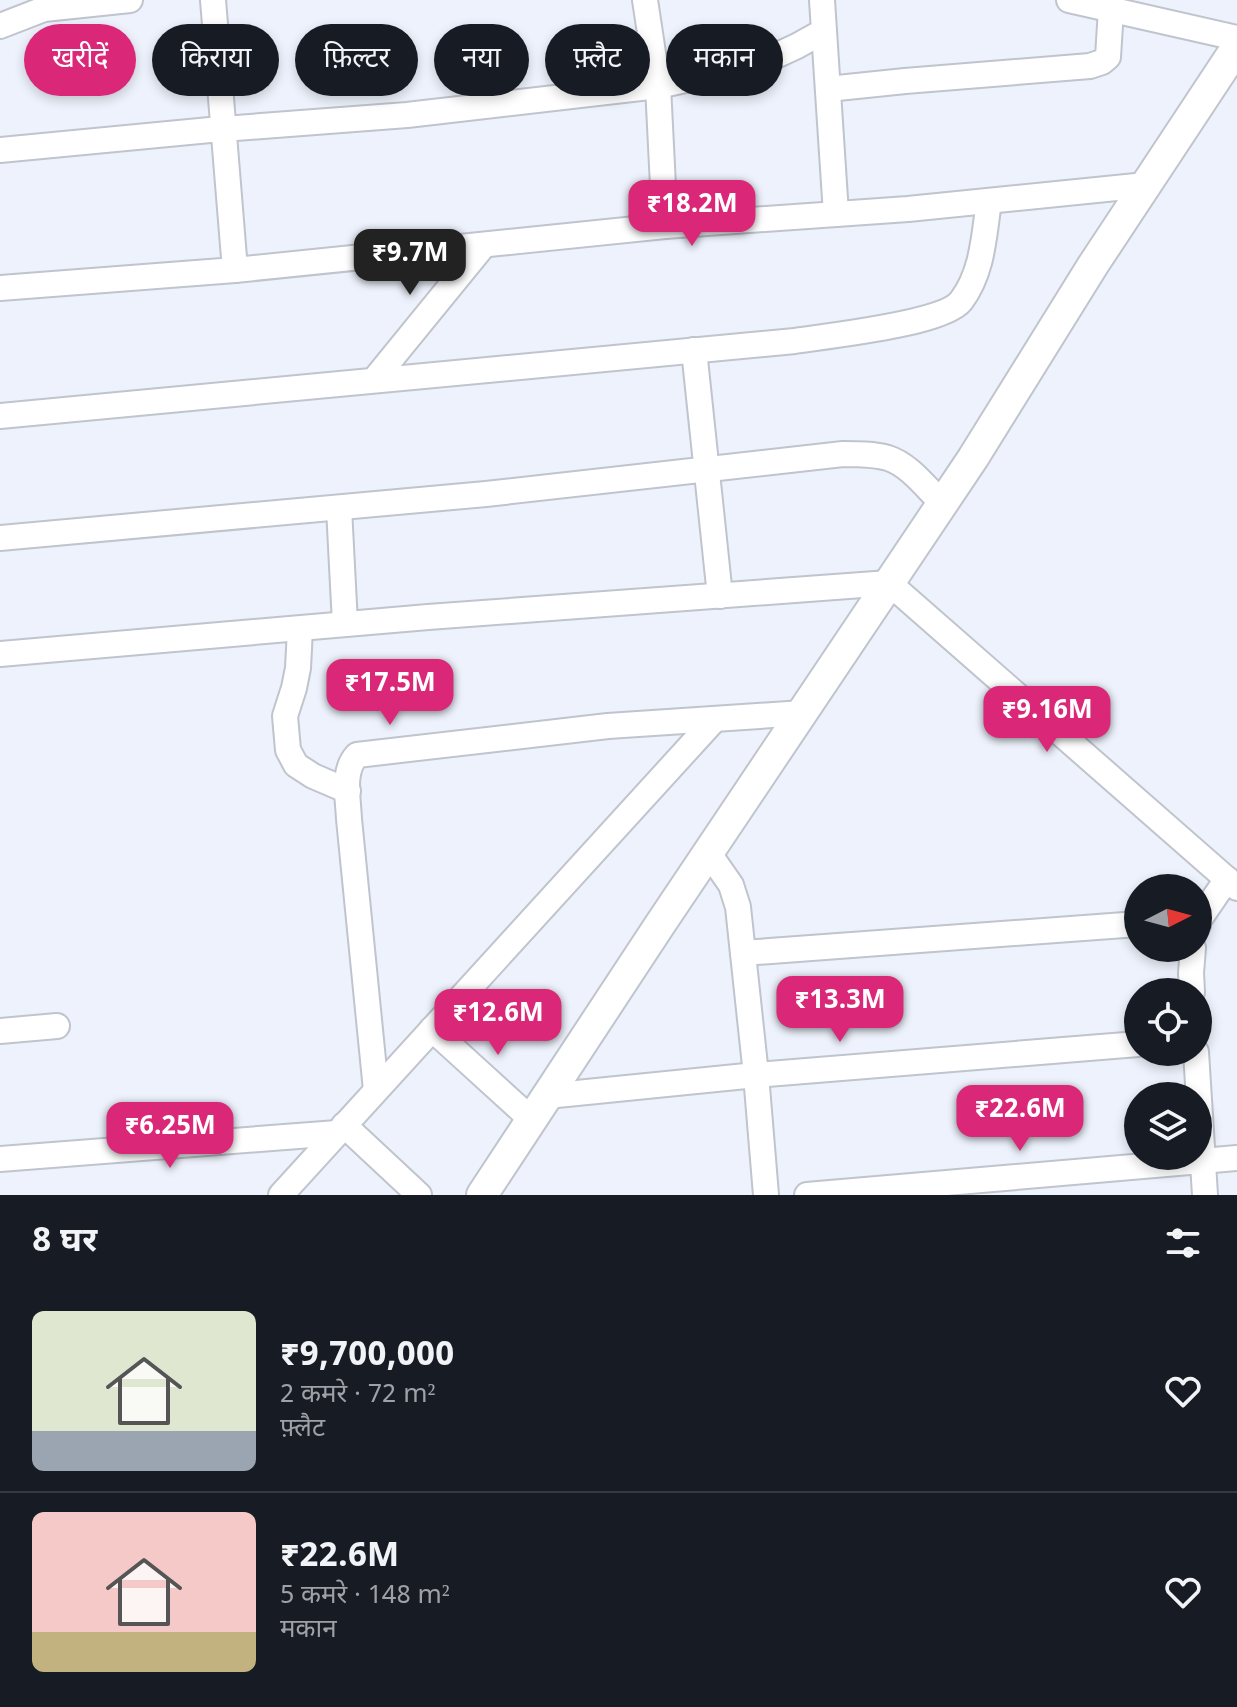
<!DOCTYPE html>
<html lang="hi">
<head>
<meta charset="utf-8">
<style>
	:root { --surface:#171b24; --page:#242831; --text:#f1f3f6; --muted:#9ea1a6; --line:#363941; --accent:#db2777 }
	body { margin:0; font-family:Georgia,"Noto Sans Devanagari",serif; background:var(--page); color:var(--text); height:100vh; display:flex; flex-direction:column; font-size:30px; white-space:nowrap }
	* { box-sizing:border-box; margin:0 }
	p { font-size:26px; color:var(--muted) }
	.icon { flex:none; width:44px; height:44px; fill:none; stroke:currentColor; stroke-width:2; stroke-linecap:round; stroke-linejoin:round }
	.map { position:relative; height:1195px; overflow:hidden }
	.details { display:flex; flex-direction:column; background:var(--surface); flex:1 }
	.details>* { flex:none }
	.banner { position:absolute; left:24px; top:24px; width:800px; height:72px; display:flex; gap:16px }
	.needle { width:52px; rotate:84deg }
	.controls { position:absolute; left:1124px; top:874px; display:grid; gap:16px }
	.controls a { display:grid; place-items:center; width:88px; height:88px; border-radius:50%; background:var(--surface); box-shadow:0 4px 12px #0003; font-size:40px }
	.price { position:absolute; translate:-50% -68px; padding:0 18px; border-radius:16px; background:var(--accent); color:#fff; font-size:26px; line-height:52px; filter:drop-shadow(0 2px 4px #0008) }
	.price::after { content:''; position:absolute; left:50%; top:48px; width:24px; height:18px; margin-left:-12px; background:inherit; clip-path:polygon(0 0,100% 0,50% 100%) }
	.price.current { background:#222; color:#fff }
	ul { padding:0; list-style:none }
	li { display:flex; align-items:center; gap:24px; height:200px; padding:0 32px }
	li+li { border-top:2px solid var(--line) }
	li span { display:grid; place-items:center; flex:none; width:224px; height:160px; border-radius:12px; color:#555 }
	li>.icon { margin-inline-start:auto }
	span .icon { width:96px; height:96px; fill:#fffc; stroke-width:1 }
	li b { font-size:34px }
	h2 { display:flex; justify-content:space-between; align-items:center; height:96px; padding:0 32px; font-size:34px }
	.chip { padding:0 28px; border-radius:36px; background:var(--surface); box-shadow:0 4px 12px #0003; font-size:28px; line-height:72px }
	.chip.current { background:var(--accent); color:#fff }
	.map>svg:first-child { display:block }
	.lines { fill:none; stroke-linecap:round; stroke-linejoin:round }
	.minor-casing { stroke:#bfc4cd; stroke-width:28 }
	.tertiary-casing { stroke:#bfc4cd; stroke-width:34 }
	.minor { stroke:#fff; stroke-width:24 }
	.tertiary { stroke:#fff; stroke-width:30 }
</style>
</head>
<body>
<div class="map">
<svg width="1237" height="1195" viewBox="0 0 1237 1195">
	<rect width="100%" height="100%" fill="#edf2fc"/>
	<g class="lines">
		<!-- minor casing -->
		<g class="minor-casing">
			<g id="minor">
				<path d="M 645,0 L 658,86 L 665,226"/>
				<path d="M 1069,0 L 1237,38"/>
				<path d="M 0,26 L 44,9 L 130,0"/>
				<path d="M 824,31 L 836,214"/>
				<path d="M 828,89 L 905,81 L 1090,66 L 1102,62 L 1108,57 L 1111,9"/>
				<path d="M 0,150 L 210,130 L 407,115 L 658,86 L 758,64 L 797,46 L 824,31 L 822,0"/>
				<path d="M 235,270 L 665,226 L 908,209 L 1146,185"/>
				<path d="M 0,288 L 235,270 L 213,0"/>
				<path d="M 694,350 L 720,596"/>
				<path d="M 374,380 L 484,245"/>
				<path d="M 0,416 L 795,341 C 827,336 943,324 961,301 C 983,272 984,235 989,201"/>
				<path d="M 339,508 L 345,624"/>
				<path d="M 0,538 L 486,494 L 843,454 C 858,454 874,454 888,458 C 910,465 927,489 943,504"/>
				<path d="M 300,629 L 298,668 L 294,688 L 285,716 L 288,750 L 296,765 L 313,776 L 348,791"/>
				<path d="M 0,654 L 428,617 L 889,583 L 1237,888"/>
				<path d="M 708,852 L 731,885 L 738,907 L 756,1075 L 766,1195"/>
				<path d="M 1198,925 L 1199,920 L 1227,879"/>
				<path d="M 743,953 L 1138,924"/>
				<path d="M 1192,992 L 1191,973 L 1193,948"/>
				<path d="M 432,1029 L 532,1120"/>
				<path d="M 0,1031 L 57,1026"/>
				<path d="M 1196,1052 L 1205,1195"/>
				<path d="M 376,1090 L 349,819 C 348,797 342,771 357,755 L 608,726 L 803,713"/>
				<path d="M 547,1096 L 756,1075 L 1138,1044"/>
				<path d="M 344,1125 L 419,1195"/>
				<path d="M 0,1159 L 337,1133"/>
				<path d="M 281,1195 L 715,719"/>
				<path d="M 807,1195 L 1237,1158"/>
			</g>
		</g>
		<!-- tertiary casing -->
		<g class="tertiary-casing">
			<path id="tertiary" d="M 482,1195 L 659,926 L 973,458 L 1093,265 L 1237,47"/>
		</g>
		<!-- minor -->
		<use href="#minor" class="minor"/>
		<!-- tertiary -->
		<use href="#tertiary" class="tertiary"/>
	</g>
</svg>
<div class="controls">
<a><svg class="needle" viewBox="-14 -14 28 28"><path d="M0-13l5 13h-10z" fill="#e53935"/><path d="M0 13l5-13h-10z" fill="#9ea1a6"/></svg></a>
<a><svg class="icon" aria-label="locate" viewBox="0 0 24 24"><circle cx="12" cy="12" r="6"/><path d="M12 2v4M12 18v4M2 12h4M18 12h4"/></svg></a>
<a><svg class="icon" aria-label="layers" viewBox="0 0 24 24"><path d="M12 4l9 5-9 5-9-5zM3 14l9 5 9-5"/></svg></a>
</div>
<b class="price" style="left:692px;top:248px">₹18.2M</b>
<b class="price current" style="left:410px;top:297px">₹9.7M</b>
<b class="price" style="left:390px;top:727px">₹17.5M</b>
<b class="price" style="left:1047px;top:754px">₹9.16M</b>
<b class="price" style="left:840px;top:1044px">₹13.3M</b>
<b class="price" style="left:498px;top:1057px">₹12.6M</b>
<b class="price" style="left:1020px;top:1153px">₹22.6M</b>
<b class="price" style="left:170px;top:1170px">₹6.25M</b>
<div class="banner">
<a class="chip current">खरीदें</a>
<a class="chip">किराया</a>
<a class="chip">फ़िल्टर</a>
<a class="chip">नया</a>
<a class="chip">फ़्लैट</a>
<a class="chip">मकान</a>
</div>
</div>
<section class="details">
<h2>8 घर<svg class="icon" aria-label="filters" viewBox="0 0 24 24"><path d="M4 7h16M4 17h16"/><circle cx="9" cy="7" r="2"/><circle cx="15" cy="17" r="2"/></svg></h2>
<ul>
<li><span style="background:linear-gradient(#dfe7d0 75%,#9aa5b1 0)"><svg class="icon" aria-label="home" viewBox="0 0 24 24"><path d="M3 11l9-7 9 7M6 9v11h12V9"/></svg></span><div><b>₹9,700,000</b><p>2 कमरे · 72 m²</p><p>फ़्लैट</p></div><svg class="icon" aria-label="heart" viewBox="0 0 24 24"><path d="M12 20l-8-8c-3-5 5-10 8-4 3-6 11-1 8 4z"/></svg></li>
<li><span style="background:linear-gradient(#f6c9c9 75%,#c2b280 0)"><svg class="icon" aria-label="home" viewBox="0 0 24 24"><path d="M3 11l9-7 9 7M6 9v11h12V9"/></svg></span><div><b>₹22.6M</b><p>5 कमरे · 148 m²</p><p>मकान</p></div><svg class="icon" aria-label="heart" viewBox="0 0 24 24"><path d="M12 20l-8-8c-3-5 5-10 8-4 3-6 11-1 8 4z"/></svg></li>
</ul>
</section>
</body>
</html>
